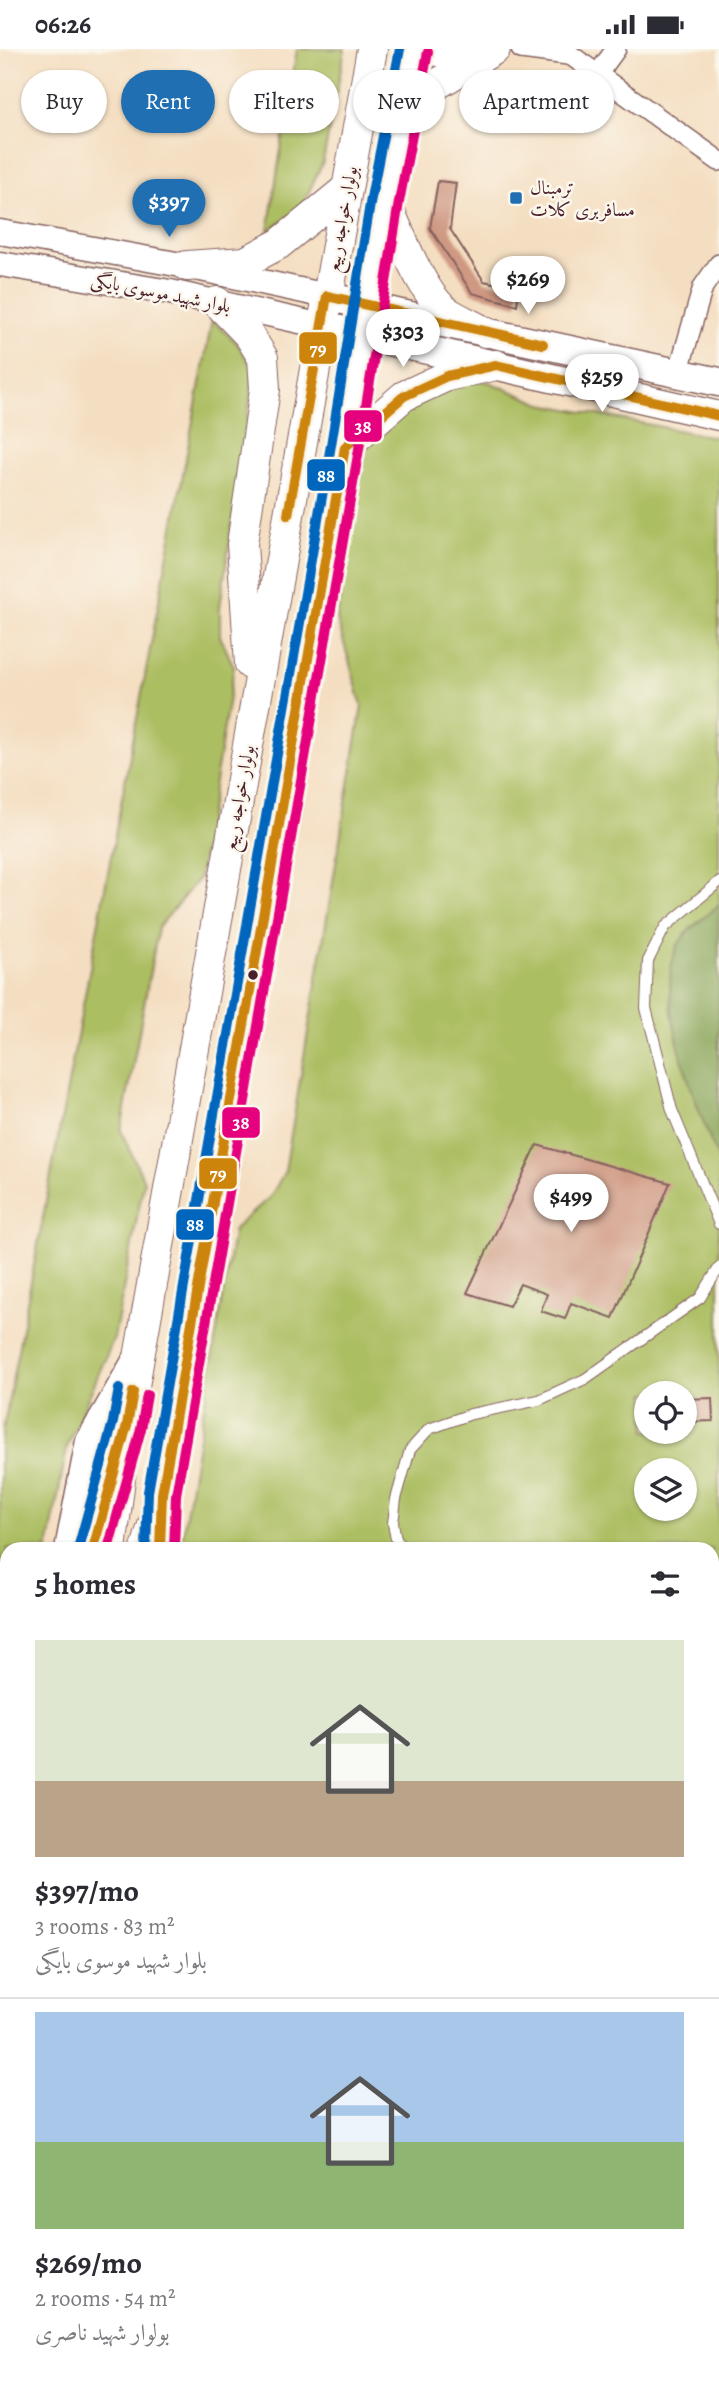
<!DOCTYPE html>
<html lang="en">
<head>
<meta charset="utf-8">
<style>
	:root { --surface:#fff; --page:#f2f2f3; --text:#2b2b33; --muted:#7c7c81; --line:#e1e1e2; --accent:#1f6fb2 }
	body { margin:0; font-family:Alegreya,Amiri,serif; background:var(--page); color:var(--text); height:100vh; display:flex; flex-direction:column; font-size:26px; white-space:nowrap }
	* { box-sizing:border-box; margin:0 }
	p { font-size:23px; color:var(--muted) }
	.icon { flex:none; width:38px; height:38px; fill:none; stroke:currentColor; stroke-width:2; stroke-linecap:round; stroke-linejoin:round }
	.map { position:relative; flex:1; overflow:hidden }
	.panel { position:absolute; left:0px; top:1493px; width:719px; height:842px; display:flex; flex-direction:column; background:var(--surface); border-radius:21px 21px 0 0; box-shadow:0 2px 5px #0004 }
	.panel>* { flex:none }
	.top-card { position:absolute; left:21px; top:21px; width:677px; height:63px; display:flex; gap:14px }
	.tools { position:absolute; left:634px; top:1332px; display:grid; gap:14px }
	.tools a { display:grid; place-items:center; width:63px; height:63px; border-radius:50%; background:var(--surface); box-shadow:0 2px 5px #0004; font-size:35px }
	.price { position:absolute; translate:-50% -60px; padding:0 16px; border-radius:24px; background:#fff; color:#222; font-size:23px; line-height:46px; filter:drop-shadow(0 2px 4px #0008) }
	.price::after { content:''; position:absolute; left:50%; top:42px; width:21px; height:16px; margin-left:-10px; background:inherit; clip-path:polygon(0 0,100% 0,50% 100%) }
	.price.on { background:var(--accent); color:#fff }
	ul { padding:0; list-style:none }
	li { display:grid; align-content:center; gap:14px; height:371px; padding:0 35px }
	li+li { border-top:2px solid var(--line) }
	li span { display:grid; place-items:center; height:217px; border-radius:0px; color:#555 }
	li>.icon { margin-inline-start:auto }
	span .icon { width:126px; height:126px; fill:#fffc; stroke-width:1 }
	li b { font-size:30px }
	h2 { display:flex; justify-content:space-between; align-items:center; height:84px; padding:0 35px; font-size:30px }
	.pill { padding:0 24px; border-radius:32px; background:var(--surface); box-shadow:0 2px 5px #0004; font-size:24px; line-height:63px }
	.pill.on { background:var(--accent); color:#fff }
	.status { display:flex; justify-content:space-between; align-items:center; height:49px; padding:0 35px; background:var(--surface); direction:ltr }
	.status svg { height:19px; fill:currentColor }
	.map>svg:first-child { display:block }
	.green { fill:#acbe62; stroke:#7b6e46; stroke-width:2; fill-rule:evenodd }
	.forest { fill:#89a558; stroke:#6a6242; stroke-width:2 }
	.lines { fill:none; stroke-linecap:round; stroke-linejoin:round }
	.canal { stroke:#58c4d3; stroke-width:19 }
	.building { fill:#cf9882 }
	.service-casing { stroke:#866260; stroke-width:12 }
	.minor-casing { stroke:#866260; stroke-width:22 }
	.tertiary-casing { stroke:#866260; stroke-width:27 }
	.secondary-casing { stroke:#866260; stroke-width:31 }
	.primary-casing { stroke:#866260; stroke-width:32 }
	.service { stroke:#fff; stroke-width:10 }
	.minor { stroke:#fff; stroke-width:19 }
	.tertiary { stroke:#fff; stroke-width:24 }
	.secondary { stroke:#fff; stroke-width:28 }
	.primary { stroke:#fff; stroke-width:30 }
	.bus-1-casing { stroke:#fbf7ec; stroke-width:16 }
	.bus-2-casing { stroke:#fbf7ec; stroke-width:16 }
	.bus-3-casing { stroke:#fbf7ec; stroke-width:16 }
	.bus-1 { stroke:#cc840b; stroke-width:10 }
	.bus-2 { stroke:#e5007d; stroke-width:10 }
	.bus-3 { stroke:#0065bd; stroke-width:10 }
	.poi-dot { fill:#1f6fb2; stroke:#fbf7ec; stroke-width:2.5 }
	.bus-dot { fill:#4a1f2b; stroke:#fbf7ec; stroke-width:2.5 }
	.labels { text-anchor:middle; stroke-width:5; stroke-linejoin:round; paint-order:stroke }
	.poi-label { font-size:19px; fill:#4a1f2b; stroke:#fbf7ec; text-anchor:start }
	.street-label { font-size:19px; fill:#4a1f2b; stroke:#fbf7ec }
	.line-badge { stroke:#fbf7ec; stroke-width:2.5 }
	.badge-label { font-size:19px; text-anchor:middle; font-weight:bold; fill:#fff }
</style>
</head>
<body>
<div class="status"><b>06:26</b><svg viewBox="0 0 49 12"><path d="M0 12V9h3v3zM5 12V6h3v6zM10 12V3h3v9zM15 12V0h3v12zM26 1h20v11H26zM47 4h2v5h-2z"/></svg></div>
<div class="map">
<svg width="719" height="2334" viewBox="0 0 719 2334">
	<rect width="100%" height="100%" fill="#fbf7ec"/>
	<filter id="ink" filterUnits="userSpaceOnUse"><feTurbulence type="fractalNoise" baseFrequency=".0143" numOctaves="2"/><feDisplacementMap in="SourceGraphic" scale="14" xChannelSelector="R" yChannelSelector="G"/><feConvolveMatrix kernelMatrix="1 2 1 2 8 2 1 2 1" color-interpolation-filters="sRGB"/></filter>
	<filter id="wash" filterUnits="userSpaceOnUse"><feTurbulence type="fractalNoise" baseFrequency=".00686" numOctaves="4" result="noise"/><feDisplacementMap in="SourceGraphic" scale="28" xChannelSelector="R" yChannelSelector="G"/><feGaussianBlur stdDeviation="1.57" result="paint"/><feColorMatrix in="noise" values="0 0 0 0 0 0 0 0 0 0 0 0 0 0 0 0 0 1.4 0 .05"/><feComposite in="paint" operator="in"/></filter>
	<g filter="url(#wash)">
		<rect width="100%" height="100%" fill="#f4dec1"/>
		<!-- green -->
		<g class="green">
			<path d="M 297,0 L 345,0 L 323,113 L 301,159 L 268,182 Z"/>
			<path d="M 212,271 L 236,293 L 253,319 L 252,338 L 220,558 L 220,587 L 234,618 L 199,829 L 158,879 L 121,1082 L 144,1132 L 114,1289 L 67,1398 L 48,1500 L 7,1500 L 7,1645 L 0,1650 L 0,1397 Z"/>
			<path d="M 474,331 L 489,333 L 542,355 L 719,389 L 719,1665 L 712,1666 L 712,1500 L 182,1500 L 182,1489 L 234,1180 L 271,1147 L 285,1122 L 362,657 L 337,570 L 366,401 L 380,375 L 445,337 ZM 646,1344 L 684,1344 L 684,1382 L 646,1382 ZM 646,1421 L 684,1421 L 684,1460 L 646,1460 Z"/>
			<path d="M 719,1696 L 719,1811 L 712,1810 L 712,1697 Z"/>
		</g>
		<!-- forest -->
		<path class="forest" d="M 719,855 L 719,1112 C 698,1061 646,937 683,888 C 692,876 708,867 719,855 Z"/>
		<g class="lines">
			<!-- canal -->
			<path class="canal" d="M 712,1737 L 719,1736"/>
		</g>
		<g id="blocks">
			<!-- building -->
			<g class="building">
				<path d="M 438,132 L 456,134 L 450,180 L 484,232 L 519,240 L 517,256 L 472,244 L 430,179 Z"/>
				<path d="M 537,1096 L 670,1134 L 613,1269 L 571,1254 L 565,1270 L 541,1262 L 547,1245 L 520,1235 L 509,1257 L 467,1244 Z"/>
				<path d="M 712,1349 L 713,1372 L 686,1373 L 685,1350 Z"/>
			</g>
		</g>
	</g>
	<g filter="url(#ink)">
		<use href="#blocks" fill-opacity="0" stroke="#866260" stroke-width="2"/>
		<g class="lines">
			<!-- service casing -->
			<g class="service-casing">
				<g id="service">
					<path d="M 719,833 L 665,878 L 648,912 L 646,959 L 672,1061 L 719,1175"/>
					<path d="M 403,1500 L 396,1490 L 393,1474 L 396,1450 L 410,1401 L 429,1380 L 471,1365 L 539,1351 L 585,1330 L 700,1249 L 719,1219"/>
					<path d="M 712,1538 L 719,1538"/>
				</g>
			</g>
			<!-- minor casing -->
			<g class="minor-casing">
				<g id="minor">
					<path d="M 521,0 L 568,6"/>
					<path d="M 562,0 L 719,112"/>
					<path d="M 597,26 L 616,0"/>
					<path d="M 678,324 L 703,238 L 719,215"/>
					<path d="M 712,1889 L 719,1889"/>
					<path d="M 712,2063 L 719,2063"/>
					<path d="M 185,2334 L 186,2328"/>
					<path d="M 667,2334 L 668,2328"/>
				</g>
			</g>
			<!-- tertiary casing -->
			<g class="tertiary-casing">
				<g id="tertiary">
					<path d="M 0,183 L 187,217 L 327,247"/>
					<path d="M 0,215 L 170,243 L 322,277"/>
					<path d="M 163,1452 L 169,1500"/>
					<path d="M 67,1500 L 88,1392 L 134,1312"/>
					<path d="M 0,1677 L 7,1674"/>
					<path d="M 712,1687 L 719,1686"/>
					<path d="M 712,2273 L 719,2274"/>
				</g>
			</g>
			<!-- secondary casing -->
			<g class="secondary-casing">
				<g id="secondary">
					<path d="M 327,247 L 401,265 L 719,333"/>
					<path d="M 322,277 L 719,367"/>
				</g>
			</g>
			<!-- primary casing -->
			<g class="primary-casing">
				<g id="primary">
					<path d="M 434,0 C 446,6 457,9 469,0"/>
					<path d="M 403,56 L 495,0"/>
					<path d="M 385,151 C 397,179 422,245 446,262 C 458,270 473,276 485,283"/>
					<path d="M 187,217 L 245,213 L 279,195 L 345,141"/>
					<path d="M 217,253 L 249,286 L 263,309 L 265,340 L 242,495 L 250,615"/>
					<path d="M 345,398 L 404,347 L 447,327 L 496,316"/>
					<path d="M 111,1500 L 127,1376 L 372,0"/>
					<path d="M 146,1500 L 162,1445 L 209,1183 L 345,398 L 385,151 L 414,0"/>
					<path d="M 0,2018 L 7,1976"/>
					<path d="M 0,2137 L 7,2096"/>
					<path d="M 0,2298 L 7,2259"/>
					<path d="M 23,2334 L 24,2328"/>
				</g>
			</g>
			<!-- service -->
			<use href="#service" class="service"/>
			<!-- minor -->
			<use href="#minor" class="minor"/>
			<!-- tertiary -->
			<use href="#tertiary" class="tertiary"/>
			<!-- secondary -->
			<use href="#secondary" class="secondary"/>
			<!-- primary -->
			<use href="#primary" class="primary"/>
			<!-- bus-1 casing -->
			<g class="bus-1-casing">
				<g id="bus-1">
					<path d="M 288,466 L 327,247 L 543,295"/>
					<path d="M 93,1500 L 127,1376 L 133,1343"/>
					<path d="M 160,1500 L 162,1445 L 345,398 L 404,347 L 447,327 L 496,316 L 719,367"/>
				</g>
			</g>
			<!-- bus-2 casing -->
			<g class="bus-2-casing">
				<g id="bus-2">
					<path d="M 108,1500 L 141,1380 L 147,1346"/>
					<path d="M 174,1500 L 176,1446 L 359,400 L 399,153 L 428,3"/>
				</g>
			</g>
			<!-- bus-3 casing -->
			<g class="bus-3-casing">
				<g id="bus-3">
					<path d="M 79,1496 L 113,1373 L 119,1340"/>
					<path d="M 146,1499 L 148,1443 L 331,396 L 371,149 L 400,0"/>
				</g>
			</g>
			<!-- bus-1 -->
			<use href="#bus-1" class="bus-1"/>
			<!-- bus-2 -->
			<use href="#bus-2" class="bus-2"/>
			<!-- bus-3 -->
			<use href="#bus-3" class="bus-3"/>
		</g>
	</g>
	<!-- markers -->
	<rect class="poi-dot" x="509" y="142" width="14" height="14" rx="3.5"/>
	<circle class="bus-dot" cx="253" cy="926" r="6"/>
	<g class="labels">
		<!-- poi labels -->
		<g class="poi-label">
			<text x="530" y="145">ترمبنال<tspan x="530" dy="22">مسافربری کلات</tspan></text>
		</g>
		<!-- street labels -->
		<g class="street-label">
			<text transform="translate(341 170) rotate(-80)" y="7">بولوار خواجه ربیع</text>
			<text transform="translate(161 243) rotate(11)" y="7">بلوار شهید موسوی بایگی</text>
			<text transform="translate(238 749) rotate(-80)" y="7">بولوار خواجه ربیع</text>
		</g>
	</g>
	<g class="line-badge">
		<rect x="298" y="282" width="40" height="34" rx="7" fill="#cc840b"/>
		<rect x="343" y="360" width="40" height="34" rx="7" fill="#e5007d"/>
		<rect x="306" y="409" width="40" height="34" rx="7" fill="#0065bd"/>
		<rect x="221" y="1057" width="40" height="33" rx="7" fill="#e5007d"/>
		<rect x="198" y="1108" width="40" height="33" rx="7" fill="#cc840b"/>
		<rect x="175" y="1159" width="40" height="33" rx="7" fill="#0065bd"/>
	</g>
	<g class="badge-label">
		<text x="318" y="306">79</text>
		<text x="363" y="384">38</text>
		<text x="326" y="433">88</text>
		<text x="241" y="1080">38</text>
		<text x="218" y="1131">79</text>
		<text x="195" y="1182">88</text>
	</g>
</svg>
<div class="tools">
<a><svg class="icon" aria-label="locate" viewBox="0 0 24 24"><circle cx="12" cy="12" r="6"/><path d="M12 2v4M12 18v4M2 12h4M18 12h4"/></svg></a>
<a><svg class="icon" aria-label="layers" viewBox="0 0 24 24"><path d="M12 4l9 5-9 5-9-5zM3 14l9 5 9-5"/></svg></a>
</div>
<b class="price on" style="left:169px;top:190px">$397</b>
<b class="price" style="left:528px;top:267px">$269</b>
<b class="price" style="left:403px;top:320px">$303</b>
<b class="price" style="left:602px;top:365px">$259</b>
<b class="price" style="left:571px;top:1185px">$499</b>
<div class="top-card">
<a class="pill">Buy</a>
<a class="pill on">Rent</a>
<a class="pill">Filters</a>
<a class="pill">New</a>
<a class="pill">Apartment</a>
</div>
<section class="panel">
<h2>5 homes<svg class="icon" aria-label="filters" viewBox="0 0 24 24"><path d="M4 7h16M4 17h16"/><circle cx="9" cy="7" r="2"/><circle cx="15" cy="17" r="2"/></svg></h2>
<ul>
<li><span style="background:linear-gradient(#dfe7d0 65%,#b9a48a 0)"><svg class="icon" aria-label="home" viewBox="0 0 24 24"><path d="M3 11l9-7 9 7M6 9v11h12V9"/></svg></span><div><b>$397/mo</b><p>3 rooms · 83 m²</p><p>بلوار شهید موسوی بایگی</p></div></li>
<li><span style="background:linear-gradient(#a9c7e8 60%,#8fb573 0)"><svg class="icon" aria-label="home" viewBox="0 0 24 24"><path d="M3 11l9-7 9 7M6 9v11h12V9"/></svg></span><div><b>$269/mo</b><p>2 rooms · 54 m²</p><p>بولوار شهید ناصری</p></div></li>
</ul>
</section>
</div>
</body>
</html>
